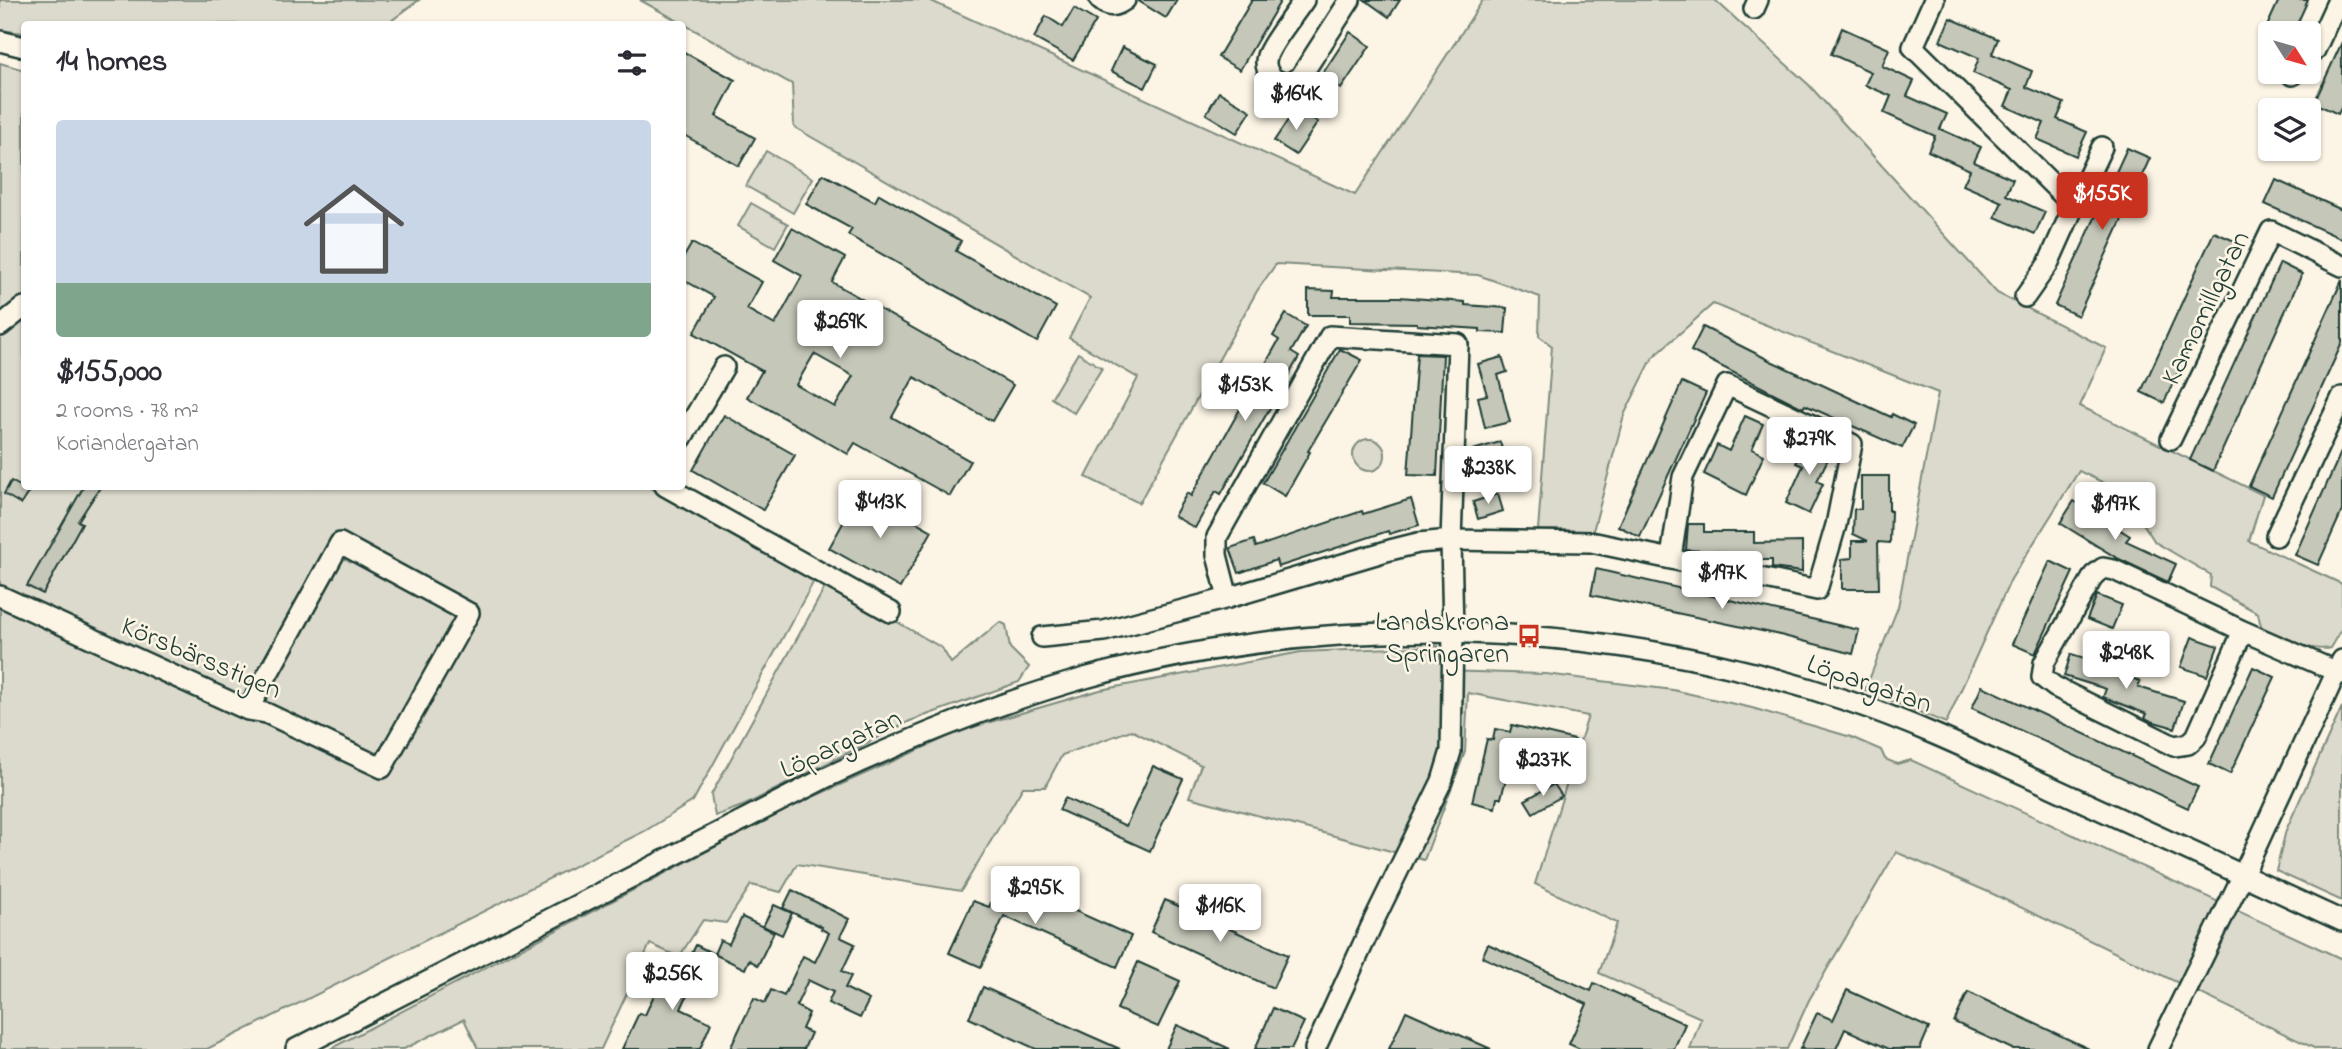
<!DOCTYPE html>
<html lang="en">
<head>
<meta charset="utf-8">
<style>
	:root { --surface:#fff; --page:#f2f2f3; --text:#2b2b33; --muted:#7c7c81; --accent:#c8321e }
	body { margin:0; font-family:"Indie Flower",sans-serif; background:var(--page); color:var(--text); height:100vh; display:flex; flex-direction:column; font-size:26px; white-space:nowrap }
	* { box-sizing:border-box; margin:0 }
	p { font-size:23px; color:var(--muted) }
	.icon { flex:none; width:38px; height:38px; fill:none; stroke:currentColor; stroke-width:2; stroke-linecap:round; stroke-linejoin:round }
	.map { position:relative; flex:1; overflow:hidden }
	.drawer { position:absolute; left:21px; top:21px; width:665px; height:469px; display:flex; flex-direction:column; background:var(--surface); border-radius:7px; box-shadow:0 2px 5px #0004 }
	.drawer>* { flex:none }
	.needle { width:46px; rotate:127deg }
	.controls { position:absolute; left:2258px; top:21px; display:grid; gap:14px }
	.controls a { display:grid; place-items:center; width:63px; height:63px; border-radius:7px; background:var(--surface); box-shadow:0 2px 5px #0004; font-size:35px }
	.price { position:absolute; translate:-50% -60px; padding:0 16px; border-radius:7px; background:#fff; color:#222; font-size:23px; line-height:46px; filter:drop-shadow(0 2px 4px #0008) }
	.price::after { content:''; position:absolute; left:50%; top:42px; width:21px; height:16px; margin-left:-10px; background:inherit; clip-path:polygon(0 0,100% 0,50% 100%) }
	.price.active { background:var(--accent); color:#fff }
	ul { padding:0; list-style:none }
	li { display:grid; align-content:center; gap:14px; height:371px; padding:0 35px }
	li span { display:grid; place-items:center; height:217px; border-radius:7px; color:#555 }
	li>.icon { margin-inline-start:auto }
	span .icon { width:126px; height:126px; fill:#fffc; stroke-width:1 }
	li b { font-size:30px }
	h2 { display:flex; justify-content:space-between; align-items:center; height:84px; padding:0 35px; font-size:30px }
	.map>svg:first-child { display:block }
	.green { fill:#dcdacc; stroke:#7e8c80; stroke-width:2 }
	.building { fill:#c5c7b9; stroke:#1f3d34; stroke-width:2; fill-rule:evenodd }
	.lines { fill:none; stroke-linecap:round; stroke-linejoin:round }
	.minor-casing { stroke:#1f3d34; stroke-width:24 }
	.minor { stroke:#fcf5e5; stroke-width:19 }
	.labels { text-anchor:middle; stroke-width:5; stroke-linejoin:round; paint-order:stroke }
	.street-label { font-size:28px; fill:#1f3d34; stroke:#fcf5e5 }
	.poi-label { font-size:28px; fill:#1f3d34; stroke:#fcf5e5; text-anchor:end }
</style>
</head>
<body>
<div class="map">
<svg width="2342" height="1049" viewBox="0 0 2342 1049">
	<rect width="100%" height="100%" fill="#fcf5e5"/>
	<filter id="ink" filterUnits="userSpaceOnUse"><feTurbulence type="fractalNoise" baseFrequency=".0143" numOctaves="2"/><feDisplacementMap in="SourceGraphic" scale="14" xChannelSelector="R" yChannelSelector="G"/><feConvolveMatrix kernelMatrix="1 2 1 2 8 2 1 2 1" color-interpolation-filters="sRGB"/></filter>
	<g filter="url(#ink)">
		<!-- green -->
		<g class="green">
			<path d="M 0,0 L 419,0 L 387,24 L 24,24 L 24,33 L 0,30 Z"/>
			<path d="M 640,0 L 929,0 L 1355,195 L 1483,0 L 1715,0 L 1809,85 L 1997,293 L 2106,348 L 2080,406 L 2263,495 L 2249,541 L 2342,584 L 2342,628 L 2330,648 C 2317,652 2274,639 2264,630 C 2260,626 2259,618 2258,613 L 2210,587 L 2211,575 L 2155,542 L 2123,492 L 2079,471 L 2011,579 L 1946,723 L 1865,690 L 1898,607 L 1938,393 L 1713,304 L 1653,357 L 1624,415 L 1593,531 L 1538,530 L 1552,346 L 1539,336 L 1540,297 L 1478,275 L 1276,264 L 1257,291 L 1139,503 L 1086,477 L 1138,378 L 1069,338 L 1090,298 L 794,127 L 792,84 Z"/>
			<path d="M 0,63 L 24,70 L 24,486 L 649,487 L 814,581 L 693,801 L 645,831 L 207,1049 L 0,1049 Z"/>
			<path d="M 766,151 L 813,178 L 793,213 L 746,186 Z"/>
			<path d="M 751,203 L 788,224 L 775,247 L 738,226 Z"/>
			<path d="M 1078,353 L 1102,368 L 1074,413 L 1051,398 Z"/>
			<circle cx="1369" cy="455" r="16"/>
			<path d="M 828,582 L 942,648 L 951,663 L 1000,622 L 1006,625 L 1010,648 L 1029,667 L 1019,682 L 910,721 L 745,805 L 715,816 L 711,795 Z"/>
			<path d="M 1438,646 L 1443,671 L 1546,674 L 1673,690 L 1752,708 L 1851,737 L 1881,750 L 1885,759 L 1897,764 L 1911,760 L 2342,959 L 2342,1049 L 2316,1049 L 1993,894 L 1896,852 L 1809,1000 L 1787,1049 L 1690,1049 L 1701,1018 L 1599,973 L 1617,923 L 1535,884 L 1588,716 L 1468,693 L 1465,752 L 1424,860 L 1189,797 L 1201,765 L 1131,730 L 1062,755 L 1045,787 L 1023,787 L 961,891 L 797,864 L 781,892 L 751,885 L 726,923 L 703,920 L 679,957 L 650,944 L 601,1049 L 478,1049 L 464,1019 L 404,1049 L 330,1049 L 795,805 L 963,730 L 1100,690 L 1301,652 Z"/>
			<path d="M 2342,707 L 2342,901 L 2276,871 L 2286,830 Z"/>
		</g>
		<!-- building -->
		<g class="building">
			<path d="M 1137,0 L 1177,0 L 1166,18 Z"/>
			<path d="M 1252,0 L 1281,0 L 1240,70 L 1218,57 Z"/>
			<path d="M 1365,0 L 1400,0 L 1389,17 Z"/>
			<path d="M 2279,0 L 2308,0 L 2293,33 L 2264,33 Z"/>
			<path d="M 1074,8 L 1096,21 L 1073,60 L 1034,38 L 1046,16 L 1063,27 Z"/>
			<path d="M 1950,18 L 1998,39 L 1992,54 L 2032,71 L 2026,87 L 2064,103 L 2057,119 L 2087,132 L 2076,156 L 2037,139 L 2044,123 L 2005,106 L 2012,90 L 1973,73 L 1979,58 L 1940,41 Z"/>
			<path d="M 1842,28 L 1889,49 L 1882,66 L 1914,81 L 1907,96 L 1947,114 L 1940,129 L 1981,147 L 1974,162 L 2013,179 L 2006,195 L 2045,212 L 2035,234 L 1995,217 L 2002,202 L 1963,185 L 1970,170 L 1928,151 L 1935,136 L 1884,113 L 1891,96 L 1865,85 L 1871,72 L 1831,54 Z"/>
			<path d="M 1350,32 L 1370,46 L 1341,89 L 1321,76 Z"/>
			<path d="M 2342,42 L 2342,106 L 2338,114 L 2314,103 Z"/>
			<path d="M 1122,47 L 1157,64 L 1145,88 L 1111,71 Z"/>
			<path d="M 682,51 L 735,80 L 716,116 L 755,138 L 739,166 L 682,134 Z"/>
			<path d="M 1219,92 L 1251,111 L 1237,133 L 1206,114 Z"/>
			<path d="M 1296,108 L 1318,122 L 1296,155 L 1274,141 Z"/>
			<path d="M 2127,148 L 2150,158 L 2078,316 L 2055,305 Z"/>
			<path d="M 823,174 L 875,202 L 879,194 L 961,241 L 956,251 L 1056,307 L 1037,342 L 848,235 L 852,229 L 806,204 Z"/>
			<path d="M 2276,180 L 2342,210 L 2342,239 L 2265,204 Z"/>
			<path d="M 792,228 L 845,258 L 832,282 L 1013,385 L 992,421 L 914,377 L 892,417 L 970,461 L 950,496 L 855,443 L 848,454 L 747,397 L 762,371 L 694,333 L 714,297 L 682,279 L 682,260 L 692,243 L 762,282 L 747,309 L 775,325 L 802,276 L 774,260 ZM 814,354 L 853,376 L 835,407 L 796,385 Z"/>
			<path d="M 2214,232 L 2237,242 L 2164,403 L 2141,392 Z"/>
			<path d="M 2280,263 L 2302,274 L 2213,471 L 2190,460 Z"/>
			<path d="M 2342,280 L 2342,343 L 2272,497 L 2249,486 Z"/>
			<path d="M 1308,290 L 1334,291 L 1333,297 L 1399,297 L 1465,302 L 1465,305 L 1507,308 L 1505,333 L 1480,332 L 1480,329 L 1417,325 L 1417,323 L 1350,322 L 1350,315 L 1308,315 Z"/>
			<path d="M 1286,314 L 1306,326 L 1291,352 L 1299,357 L 1221,494 L 1216,491 L 1195,528 L 1174,516 L 1187,493 L 1191,496 L 1279,340 L 1273,336 Z"/>
			<path d="M 1703,327 L 1771,361 L 1891,417 L 1892,414 L 1914,425 L 1902,448 L 1805,405 L 1803,408 L 1691,351 Z"/>
			<path d="M 1340,349 L 1362,360 L 1308,451 L 1310,452 L 1285,496 L 1263,483 Z"/>
			<path d="M 1417,354 L 1443,355 L 1437,476 L 1408,475 Z"/>
			<path d="M 1502,357 L 1507,372 L 1498,375 L 1510,422 L 1485,428 L 1478,397 L 1487,395 L 1478,364 Z"/>
			<path d="M 1682,382 L 1706,393 L 1640,537 L 1618,526 Z"/>
			<path d="M 724,415 L 795,455 L 763,510 L 693,470 Z"/>
			<path d="M 1745,416 L 1763,424 L 1752,449 L 1764,455 L 1746,495 L 1704,474 L 1717,445 L 1729,451 Z"/>
			<path d="M 1808,440 L 1832,451 L 1817,481 L 1823,484 L 1809,514 L 1786,503 L 1803,466 L 1796,463 Z"/>
			<path d="M 1500,442 L 1509,472 L 1481,479 L 1473,450 Z"/>
			<path d="M 2342,450 L 2342,511 L 2318,565 L 2295,555 Z"/>
			<path d="M 1861,476 L 1889,476 L 1889,511 L 1891,511 L 1890,543 L 1878,542 L 1879,589 L 1842,589 L 1842,559 L 1852,558 L 1852,541 L 1868,541 L 1853,534 L 1854,509 L 1861,509 Z"/>
			<path d="M 11,481 L 29,491 L 21,504 L 4,494 Z"/>
			<path d="M 84,486 L 101,486 L 78,521 L 82,523 L 43,594 L 27,586 Z"/>
			<path d="M 861,491 L 932,531 L 900,588 L 829,548 Z"/>
			<path d="M 1498,494 L 1503,511 L 1478,519 L 1473,502 Z"/>
			<path d="M 1411,499 L 1419,525 L 1389,534 L 1388,531 L 1278,567 L 1276,560 L 1239,573 L 1230,548 L 1254,540 L 1256,547 L 1362,511 L 1363,514 Z"/>
			<path d="M 2074,501 L 2130,536 L 2126,541 L 2176,564 L 2168,582 L 2117,558 L 2060,523 Z"/>
			<path d="M 1688,524 L 1704,524 L 1704,532 L 1754,532 L 1754,543 L 1802,542 L 1802,572 L 1772,568 L 1772,560 L 1736,560 L 1723,557 L 1723,552 L 1686,550 Z"/>
			<path d="M 2050,561 L 2073,572 L 2035,654 L 2012,644 Z"/>
			<path d="M 1596,569 L 1859,630 L 1853,654 L 1776,634 L 1591,595 Z"/>
			<path d="M 2097,595 L 2122,605 L 2112,629 L 2087,619 Z"/>
			<path d="M 2192,637 L 2218,646 L 2207,676 L 2181,667 Z"/>
			<path d="M 2071,654 L 2095,661 L 2093,665 L 2140,681 L 2138,687 L 2184,701 L 2175,728 L 2151,721 L 2145,718 L 2147,714 L 2103,697 L 2106,689 L 2064,676 Z"/>
			<path d="M 2253,667 L 2275,677 L 2230,774 L 2209,764 Z"/>
			<path d="M 1982,686 L 2198,787 L 2188,808 L 1972,708 Z"/>
			<path d="M 1512,725 L 1575,740 L 1568,766 L 1513,752 L 1501,798 L 1497,798 L 1495,808 L 1472,802 L 1487,739 L 1493,740 L 1495,729 L 1510,732 Z"/>
			<path d="M 1153,766 L 1183,779 L 1150,851 L 1059,810 L 1065,798 L 1126,826 Z"/>
			<path d="M 1554,784 L 1562,796 L 1533,813 L 1525,800 Z"/>
			<path d="M 1002,878 L 1131,936 L 1117,967 L 1004,916 L 981,967 L 949,953 L 973,901 L 989,907 Z"/>
			<path d="M 792,890 L 849,919 L 840,937 L 855,944 L 842,971 L 851,976 L 845,988 L 869,1000 L 860,1018 L 828,1003 L 833,992 L 808,980 L 796,1006 L 809,1013 L 802,1029 L 811,1033 L 804,1049 L 730,1049 L 754,998 L 765,1003 L 771,990 L 784,996 L 803,956 L 815,962 L 829,933 L 821,929 L 822,927 L 783,908 Z"/>
			<path d="M 1165,900 L 1288,955 L 1273,988 L 1151,932 Z"/>
			<path d="M 774,905 L 792,913 L 782,935 L 763,926 Z"/>
			<path d="M 742,917 L 774,932 L 758,965 L 749,960 L 745,969 L 714,954 L 720,940 L 729,944 Z"/>
			<path d="M 1488,944 L 1591,991 L 1594,983 L 1685,1024 L 1674,1049 L 1580,1049 L 1569,1044 L 1587,1004 L 1482,957 Z"/>
			<path d="M 696,945 L 714,954 L 705,973 L 699,969 L 681,1009 L 711,1023 L 700,1049 L 622,1049 L 639,1013 L 645,1015 L 667,966 L 682,973 Z"/>
			<path d="M 1138,962 L 1180,981 L 1158,1027 L 1117,1009 Z"/>
			<path d="M 983,987 L 1086,1034 L 1120,1049 L 1036,1049 L 969,1018 Z"/>
			<path d="M 1847,990 L 1929,1028 L 1920,1049 L 1889,1049 L 1845,1029 L 1836,1049 L 1800,1049 L 1817,1013 L 1833,1020 Z"/>
			<path d="M 1968,992 L 2089,1049 L 2012,1049 L 1976,1032 L 1954,1022 Z"/>
			<path d="M 1273,1008 L 1304,1022 L 1291,1049 L 1255,1049 Z"/>
			<path d="M 1406,1011 L 1491,1049 L 1389,1049 Z"/>
			<path d="M 1177,1025 L 1197,1034 L 1230,1049 L 1166,1049 Z"/>
		</g>
		<g class="lines">
			<!-- minor casing -->
			<g class="minor-casing">
				<g id="minor">
					<path d="M 1100,0 C 1109,8 1115,7 1125,0"/>
					<path d="M 1304,0 C 1294,15 1273,40 1267,56 C 1264,66 1268,75 1276,80 C 1286,86 1293,82 1301,76 L 1350,0"/>
					<path d="M 1934,0 L 1913,47 L 2074,206 L 2048,264 L 2025,297"/>
					<path d="M 1754,9 L 1758,0"/>
					<path d="M 0,41 L 24,47"/>
					<path d="M 2308,57 L 2315,50 L 2338,0"/>
					<path d="M 2292,75 L 2295,72"/>
					<path d="M 2074,206 L 2102,147"/>
					<path d="M 0,326 L 24,307"/>
					<path d="M 682,438 L 724,367"/>
					<path d="M 2171,439 L 2271,231 L 2342,266"/>
					<path d="M 665,486 L 891,612"/>
					<path d="M 2276,536 L 2342,397"/>
					<path d="M 0,596 L 248,710 L 266,713 L 382,768 L 469,613 L 340,543 L 248,710"/>
					<path d="M 2243,631 L 2196,737 L 2188,744 L 2174,746 L 2055,687 L 2042,677 L 2044,663 L 2094,575 L 2103,568 L 2114,570 L 2243,631 L 2342,674"/>
					<path d="M 1042,637 L 1104,631 L 1228,598 L 1390,550 L 1418,543 L 1451,540 L 1458,344 L 1330,336 L 1217,537 L 1217,555 L 1228,598"/>
					<path d="M 296,1049 L 823,779 C 908,739 994,704 1085,678 C 1334,609 1606,619 1851,702 C 1920,725 1985,757 2051,787 C 2148,831 2245,876 2342,921"/>
					<path d="M 1315,1049 L 1375,918 L 1442,781 L 1451,751 L 1453,632 L 1451,540 L 1591,542 L 1817,590 L 1836,525 L 1852,444 L 1727,385 L 1683,477 L 1671,558"/>
					<path d="M 2158,1049 L 2243,875 L 2342,660"/>
				</g>
			</g>
			<!-- minor -->
			<use href="#minor" class="minor"/>
		</g>
	</g>
	<!-- icons -->
	<defs>
		<g id="bus-bare" transform="scale(1.89)"><path d="M-5-6H5V4H4V6H2V4H-2V6H-4V4H-5ZM-3.5-4V0h7V-4ZM-3.5 1.2v1.5H-2V1.2ZM2 1.2v1.5H3.5V1.2Z" fill="#c8321e" stroke="#fcf5e5" stroke-width="2.5" paint-order="stroke"/></g>
	</defs>
	<g fill-rule="evenodd">
		<use href="#bus-bare" x="1529" y="636"/>
	</g>
	<g class="labels">
		<!-- street labels -->
		<g class="street-label">
			<text transform="translate(2204 307) rotate(-64)" y="10">Kamomillgatan</text>
			<text transform="translate(202 656) rotate(23)" y="10">Körsbärsstigen</text>
			<text transform="translate(1870 682) rotate(19)" y="10">Löpargatan</text>
			<text transform="translate(840 742) rotate(-25)" y="10">Löpargatan</text>
		</g>
		<!-- poi labels -->
		<g class="poi-label">
			<text x="1509" y="630">Landskrona<tspan x="1509" dy="32">Springaren</tspan></text>
		</g>
	</g>
</svg>
<div class="controls">
<a><svg class="needle" viewBox="-14 -14 28 28"><path d="M0-13l5 13h-10z" fill="#e53935"/><path d="M0 13l5-13h-10z" fill="#7c7c81"/></svg></a>
<a><svg class="icon" aria-label="layers" viewBox="0 0 24 24"><path d="M12 4l9 5-9 5-9-5zM3 14l9 5 9-5"/></svg></a>
</div>
<b class="price" style="left:1296px;top:132px">$164K</b>
<b class="price active" style="left:2102px;top:232px">$155K</b>
<b class="price" style="left:840px;top:360px">$269K</b>
<b class="price" style="left:1245px;top:423px">$153K</b>
<b class="price" style="left:1809px;top:477px">$279K</b>
<b class="price" style="left:1488px;top:506px">$238K</b>
<b class="price" style="left:880px;top:540px">$413K</b>
<b class="price" style="left:2115px;top:542px">$197K</b>
<b class="price" style="left:1722px;top:611px">$197K</b>
<b class="price" style="left:2126px;top:691px">$248K</b>
<b class="price" style="left:1543px;top:798px">$237K</b>
<b class="price" style="left:1035px;top:926px">$295K</b>
<b class="price" style="left:1220px;top:944px">$116K</b>
<b class="price" style="left:672px;top:1012px">$256K</b>
<section class="drawer">
<h2>14 homes<svg class="icon" aria-label="filters" viewBox="0 0 24 24"><path d="M4 7h16M4 17h16"/><circle cx="9" cy="7" r="2"/><circle cx="15" cy="17" r="2"/></svg></h2>
<ul>
<li><span style="background:linear-gradient(#c9d6e8 75%,#7fa58c 0)"><svg class="icon" aria-label="home" viewBox="0 0 24 24"><path d="M3 11l9-7 9 7M6 9v11h12V9"/></svg></span><div><b>$155,000</b><p>2 rooms · 78 m²</p><p>Koriandergatan</p></div></li>
</ul>
</section>
</div>
</body>
</html>
